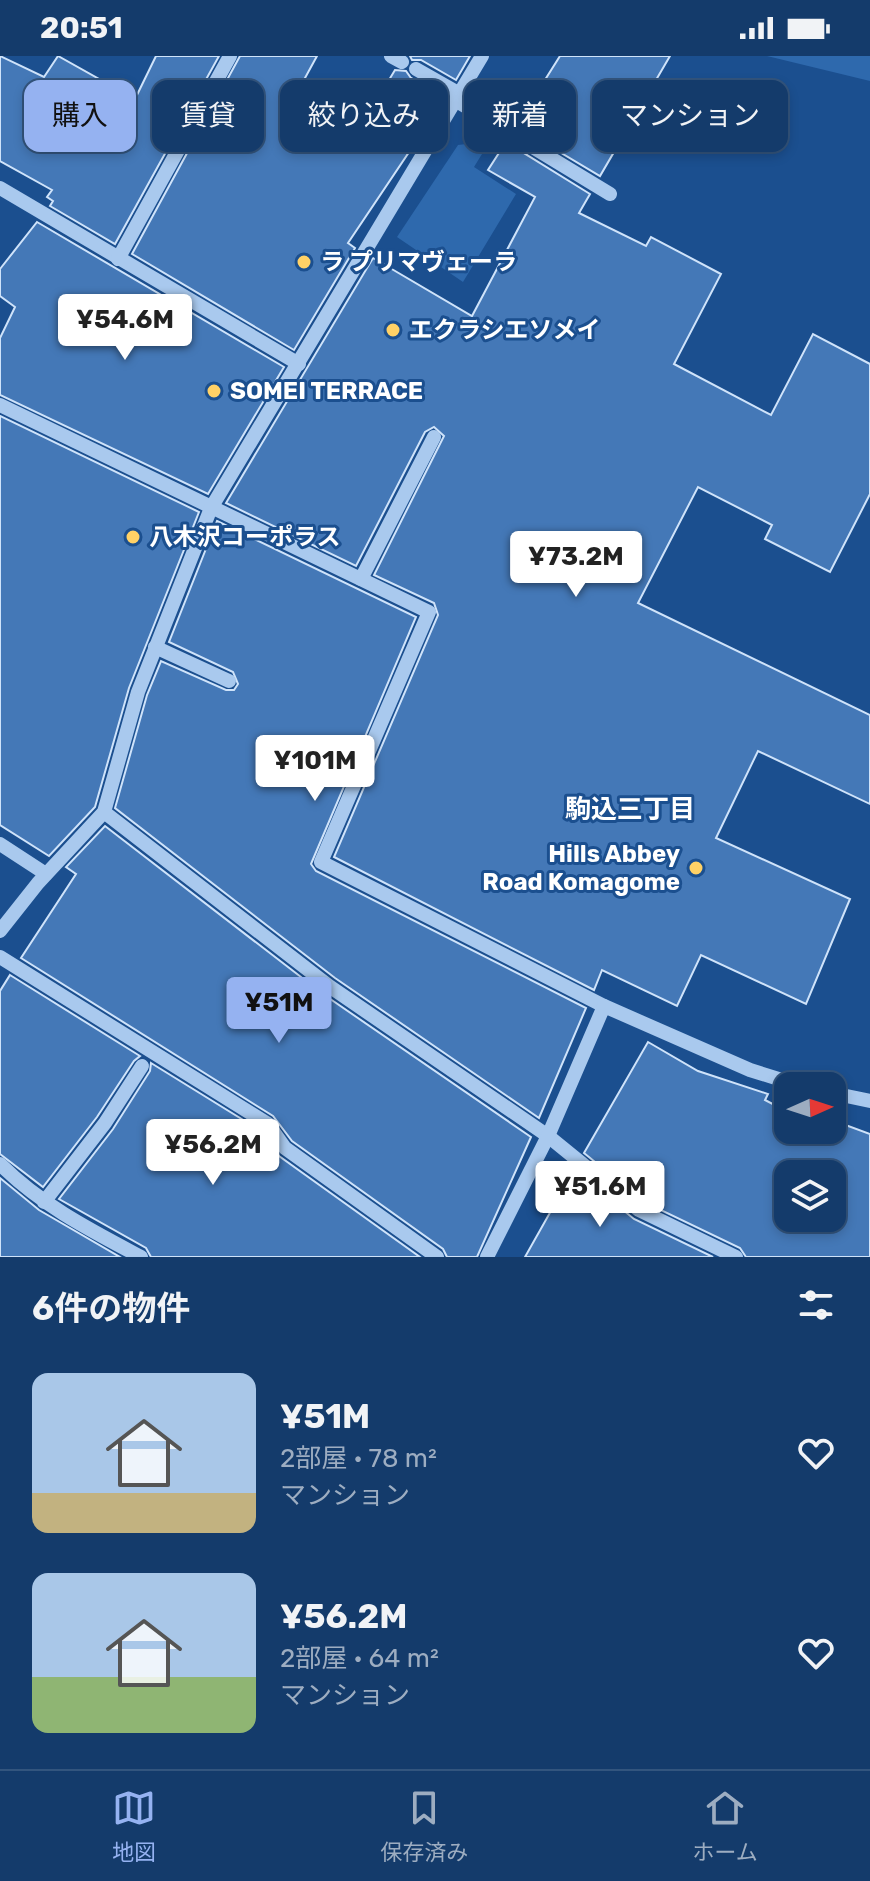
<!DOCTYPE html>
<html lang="ja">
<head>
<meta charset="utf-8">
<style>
	:root { --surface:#143b6b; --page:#214673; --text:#f1f3f6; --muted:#9dadc1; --line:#33557e; --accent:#95b2f1 }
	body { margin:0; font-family:Rubik,"Noto Sans JP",sans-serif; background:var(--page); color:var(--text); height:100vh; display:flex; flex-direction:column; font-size:30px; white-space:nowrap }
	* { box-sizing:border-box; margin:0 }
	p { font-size:26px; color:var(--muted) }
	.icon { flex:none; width:44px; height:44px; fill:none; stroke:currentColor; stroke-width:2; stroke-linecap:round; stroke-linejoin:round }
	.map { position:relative; height:1201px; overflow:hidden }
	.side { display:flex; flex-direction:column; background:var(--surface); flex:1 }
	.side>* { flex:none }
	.hud { position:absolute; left:24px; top:24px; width:822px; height:72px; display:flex; gap:16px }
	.needle { width:52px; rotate:87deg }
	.tools { position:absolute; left:774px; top:1016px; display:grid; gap:16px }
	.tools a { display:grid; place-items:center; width:72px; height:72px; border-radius:16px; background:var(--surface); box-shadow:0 4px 12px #0003,0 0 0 2px var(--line); font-size:40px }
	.price { position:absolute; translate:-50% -68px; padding:0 18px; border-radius:8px; background:#fff; color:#222; font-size:26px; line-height:52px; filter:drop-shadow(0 2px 4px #0008) }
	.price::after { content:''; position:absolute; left:50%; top:48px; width:24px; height:18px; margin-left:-12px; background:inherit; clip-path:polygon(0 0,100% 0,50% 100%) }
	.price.active { background:var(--accent); color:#111 }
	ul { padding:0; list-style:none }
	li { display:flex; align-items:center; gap:24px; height:200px; padding:0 32px }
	li span { display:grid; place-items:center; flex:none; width:224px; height:160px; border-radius:16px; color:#555 }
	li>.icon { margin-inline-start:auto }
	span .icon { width:96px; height:96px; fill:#fffc; stroke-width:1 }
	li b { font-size:34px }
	h2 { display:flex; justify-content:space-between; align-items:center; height:96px; padding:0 32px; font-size:34px }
	.chip { padding:0 28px; border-radius:16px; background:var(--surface); box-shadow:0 4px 12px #0003,0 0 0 2px var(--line); font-size:28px; line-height:72px }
	.chip.active { background:var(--accent); color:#111 }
	.status { display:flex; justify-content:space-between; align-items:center; height:56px; padding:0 40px; background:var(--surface); direction:ltr }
	.status svg { height:22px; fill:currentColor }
	.tabs { display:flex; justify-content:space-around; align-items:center; height:112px; border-top:2px solid var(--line); background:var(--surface); font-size:22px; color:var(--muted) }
	.tabs a { display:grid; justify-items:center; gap:4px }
	.tabs .active { color:var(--accent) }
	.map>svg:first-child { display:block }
	.green { fill:#2e69ad }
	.building { fill:#4478b7; stroke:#cfe3fa; stroke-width:2; fill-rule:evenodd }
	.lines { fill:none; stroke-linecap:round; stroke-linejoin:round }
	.minor { stroke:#a9c9ee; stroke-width:14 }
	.poi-dot { fill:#ffd166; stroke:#1b4f8f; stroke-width:3 }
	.labels { text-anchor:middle; stroke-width:6; stroke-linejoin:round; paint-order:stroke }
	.poi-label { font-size:24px; font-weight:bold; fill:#fff; stroke:#1b4f8f; text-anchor:start }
	.neighbourhood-label { font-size:26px; font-weight:bold; fill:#fff; stroke:#1b4f8f }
</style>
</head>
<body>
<div class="status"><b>20:51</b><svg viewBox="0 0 49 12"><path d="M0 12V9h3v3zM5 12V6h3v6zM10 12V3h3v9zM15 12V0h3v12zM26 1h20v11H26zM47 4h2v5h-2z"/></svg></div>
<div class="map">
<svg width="870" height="1201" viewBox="0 0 870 1201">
	<rect width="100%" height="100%" fill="#1b4f8f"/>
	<!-- green -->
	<g class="green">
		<path d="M 767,0 L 870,0 L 870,25 Z"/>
		<path d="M 490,85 L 474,111 L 516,138 L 463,226 L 397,181 L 458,89 Z"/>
	</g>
	<!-- building -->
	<g class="building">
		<path d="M 0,0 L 44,21 L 58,0 L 135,43 L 156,0 L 219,0 L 115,188 L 50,150 L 53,145 L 47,141 L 52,134 L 0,105 Z"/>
		<path d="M 240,0 L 317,0 L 287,55 L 348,92 L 395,14 L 406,15 L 411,22 L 446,41 L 348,187 L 355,192 L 294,294 L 132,198 Z"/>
		<path d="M 410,0 L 470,0 L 456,24 L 421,4 L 412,4 Z"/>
		<path d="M 560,0 L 670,0 L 600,120 L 516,70 Z"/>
		<path d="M 506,86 L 590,138 L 579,157 L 646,190 L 651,181 L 721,218 L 674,308 L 771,359 L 813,278 L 870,308 L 870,438 L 830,516 L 765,483 L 772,469 L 698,431 L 638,547 L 870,659 L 870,748 L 758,695 L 716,782 L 850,843 L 806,948 L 701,899 L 677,950 L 602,914 L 594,934 L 334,801 L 438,559 L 434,547 L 374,519 L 444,380 L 434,371 L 425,376 L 356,510 L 226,447 L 373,202 L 472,260 L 535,141 L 488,114 Z"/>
		<path d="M 37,166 L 284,311 L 208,438 L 0,339 L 0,282 L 15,251 L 0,240 L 0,213 Z"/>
		<path d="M 0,360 L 199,456 L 129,632 L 95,751 L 49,800 L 0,769 Z"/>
		<path d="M 217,465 L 416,561 L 311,808 L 316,815 L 586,952 L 539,1062 L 335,922 L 115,752 L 147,639 L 161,605 L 226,634 L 234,634 L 238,628 L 233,616 L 169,586 Z"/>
		<path d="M 105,770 L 323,938 L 531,1081 L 477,1201 L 447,1201 L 443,1193 L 292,1085 L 273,1060 L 21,902 L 76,818 L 66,811 Z"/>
		<path d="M 10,919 L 140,1000 L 134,1005 L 97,1061 L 43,1131 L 0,1098 L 0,935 Z"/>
		<path d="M 648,986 L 698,1015 L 768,1038 L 765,1044 L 788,1056 L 788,1074 L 832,1074 L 832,1064 L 870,1078 L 870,1201 L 746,1201 L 740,1192 L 644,1146 L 584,1097 ZM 788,1118 L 832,1118 L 832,1162 L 788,1162 Z"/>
		<path d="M 151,1007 L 261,1075 L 279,1100 L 420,1201 L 151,1201 L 146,1192 L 59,1143 L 113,1073 L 150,1015 Z"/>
		<path d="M 574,1114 L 634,1163 L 713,1201 L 525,1201 Z"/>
		<path d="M 0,1122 L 39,1154 L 120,1201 L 0,1201 Z"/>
	</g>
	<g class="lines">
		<!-- minor -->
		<g class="minor">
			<path d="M 391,0 L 402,6"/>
			<path d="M 416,13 L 460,38"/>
			<path d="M 455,44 L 610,138"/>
			<path d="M 0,132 L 299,308"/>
			<path d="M 118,203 L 230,0"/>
			<path d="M 0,349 L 429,556 L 321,806 L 604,950"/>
			<path d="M 361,523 L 434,381"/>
			<path d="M 155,591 L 229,625"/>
			<path d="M 104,756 L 329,930 L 548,1080 L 639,1154 L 736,1201"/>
			<path d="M 0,788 L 46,818"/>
			<path d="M 0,875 L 38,827 L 104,756 L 138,636 L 211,452 L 482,0"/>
			<path d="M 0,901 L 268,1068 L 285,1092 L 437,1201"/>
			<path d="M 832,1037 L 870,1045"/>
			<path d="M 0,1108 C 41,1149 90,1174 141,1201"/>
			<path d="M 44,1146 L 105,1067 L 142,1010"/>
			<path d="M 487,1201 L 548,1080 L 604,950 L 750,1014 L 801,1030"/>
		</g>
	</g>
	<!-- markers -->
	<g class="poi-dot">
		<circle cx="304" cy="206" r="8"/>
		<circle cx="393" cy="274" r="8"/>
		<circle cx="214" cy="335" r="8"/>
		<circle cx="133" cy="481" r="8"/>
		<circle cx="696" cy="812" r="8"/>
	</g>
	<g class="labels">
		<!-- poi labels -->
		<g class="poi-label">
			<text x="320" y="214">ラ プリマヴェーラ</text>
			<text x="409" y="282">エクラシエソメイ</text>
			<text x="230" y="343">SOMEI TERRACE</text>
			<text x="149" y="489">八木沢コーポラス</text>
			<text x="680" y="806" text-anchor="end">Hills Abbey<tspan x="680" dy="28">Road Komagome</tspan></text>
		</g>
		<!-- neighbourhood labels -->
		<g class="neighbourhood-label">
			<text x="630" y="762">駒込三丁目</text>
		</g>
	</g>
</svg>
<div class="tools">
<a><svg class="needle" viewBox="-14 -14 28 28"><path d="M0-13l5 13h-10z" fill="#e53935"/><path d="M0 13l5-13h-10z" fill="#9dadc1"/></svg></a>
<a><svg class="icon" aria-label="layers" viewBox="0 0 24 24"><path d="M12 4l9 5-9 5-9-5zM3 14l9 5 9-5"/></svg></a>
</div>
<b class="price" style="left:125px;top:306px">¥54.6M</b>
<b class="price" style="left:576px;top:543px">¥73.2M</b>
<b class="price" style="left:315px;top:747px">¥101M</b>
<b class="price active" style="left:279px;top:989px">¥51M</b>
<b class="price" style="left:213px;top:1131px">¥56.2M</b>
<b class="price" style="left:600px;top:1173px">¥51.6M</b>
<div class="hud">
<a class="chip active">購入</a>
<a class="chip">賃貸</a>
<a class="chip">絞り込み</a>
<a class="chip">新着</a>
<a class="chip">マンション</a>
</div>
</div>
<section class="side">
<h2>6件の物件<svg class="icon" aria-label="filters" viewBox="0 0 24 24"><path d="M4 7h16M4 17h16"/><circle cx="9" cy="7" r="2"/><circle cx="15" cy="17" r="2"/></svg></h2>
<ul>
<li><span style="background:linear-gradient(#a9c7e8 75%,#c2b280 0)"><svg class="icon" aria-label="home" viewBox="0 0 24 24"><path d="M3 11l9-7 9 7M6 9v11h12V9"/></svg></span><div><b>¥51M</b><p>2部屋 · 78 m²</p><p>マンション</p></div><svg class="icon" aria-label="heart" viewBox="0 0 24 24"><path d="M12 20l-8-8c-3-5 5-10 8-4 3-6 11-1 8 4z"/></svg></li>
<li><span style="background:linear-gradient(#a9c7e8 65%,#8fb573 0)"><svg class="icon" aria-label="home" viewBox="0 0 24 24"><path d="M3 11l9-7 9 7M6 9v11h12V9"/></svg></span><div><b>¥56.2M</b><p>2部屋 · 64 m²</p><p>マンション</p></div><svg class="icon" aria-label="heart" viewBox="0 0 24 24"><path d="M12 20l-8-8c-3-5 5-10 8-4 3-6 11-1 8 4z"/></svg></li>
</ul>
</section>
<nav class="tabs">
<a class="active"><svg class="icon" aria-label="map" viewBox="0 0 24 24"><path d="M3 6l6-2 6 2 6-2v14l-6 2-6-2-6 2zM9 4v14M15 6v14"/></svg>地図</a>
<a><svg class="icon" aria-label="saved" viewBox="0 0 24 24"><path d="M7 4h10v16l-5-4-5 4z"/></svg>保存済み</a>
<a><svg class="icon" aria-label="home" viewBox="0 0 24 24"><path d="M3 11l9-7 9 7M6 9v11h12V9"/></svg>ホーム</a>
</nav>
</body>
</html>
